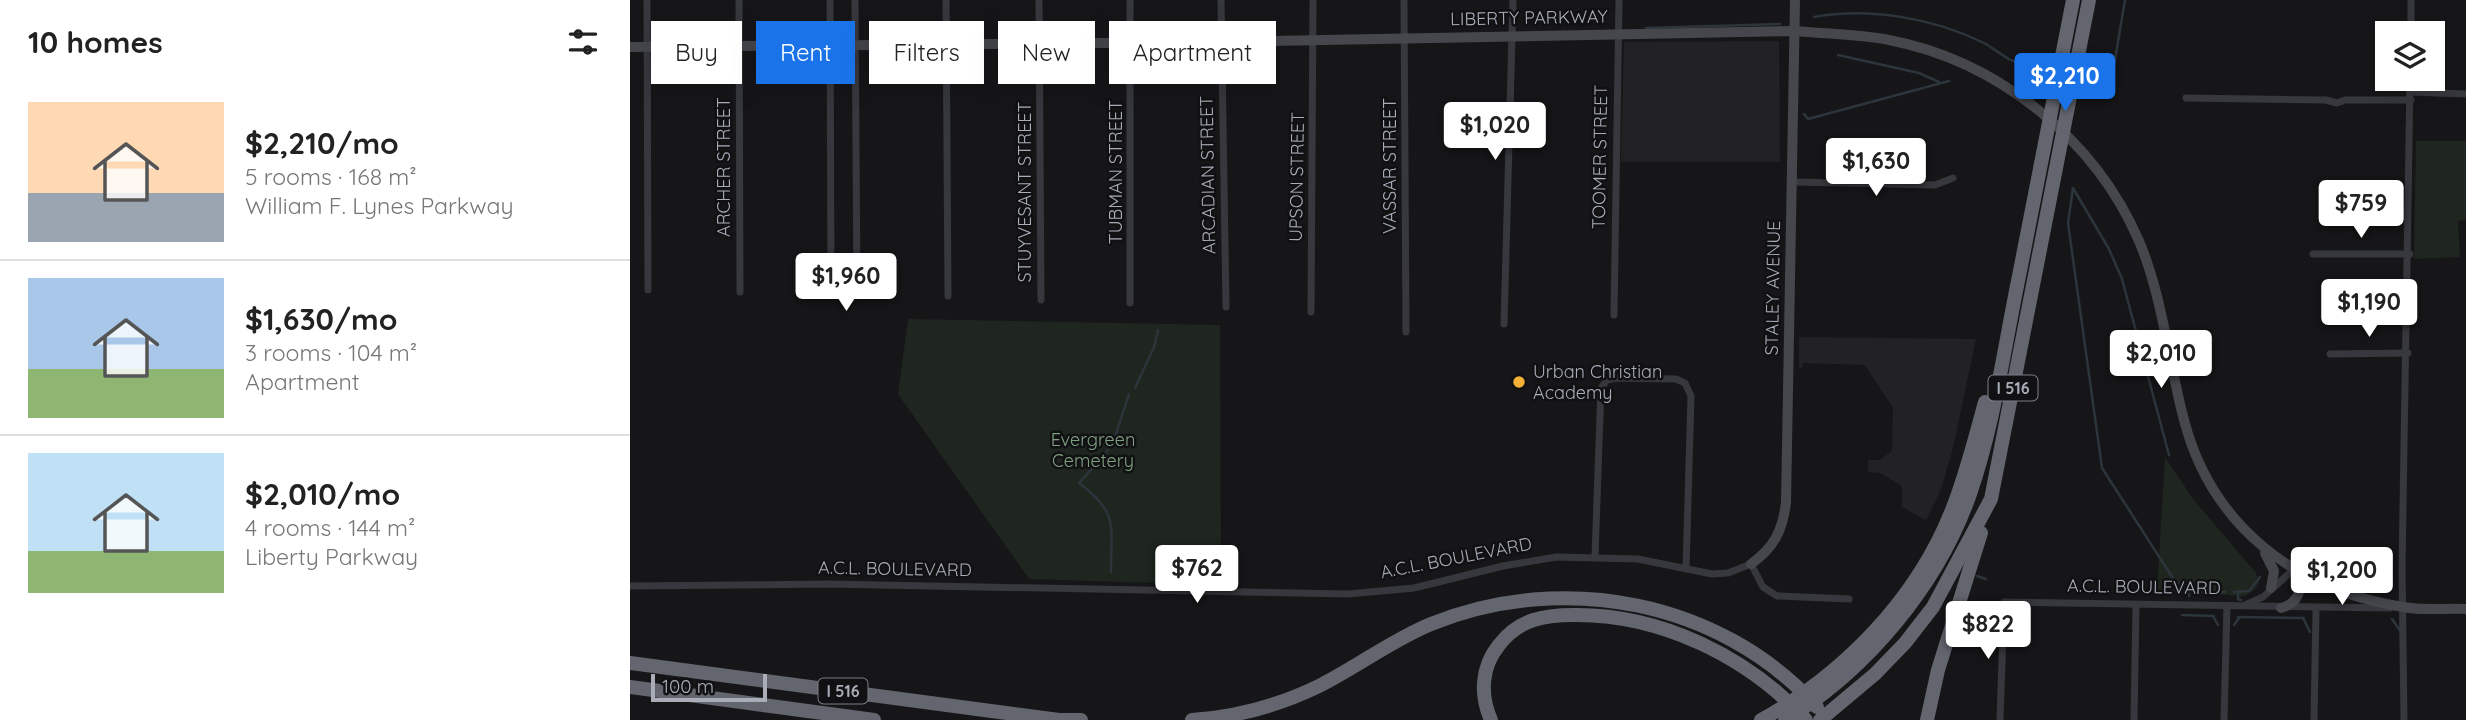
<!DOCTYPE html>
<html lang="en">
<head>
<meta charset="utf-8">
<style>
	:root { --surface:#fff; --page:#f6f6f6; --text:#222; --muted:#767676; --line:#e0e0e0; --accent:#1a73e8 }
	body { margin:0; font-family:Quicksand,sans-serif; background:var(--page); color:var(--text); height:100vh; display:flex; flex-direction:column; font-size:26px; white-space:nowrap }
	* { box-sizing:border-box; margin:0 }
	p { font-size:23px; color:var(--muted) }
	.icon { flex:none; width:38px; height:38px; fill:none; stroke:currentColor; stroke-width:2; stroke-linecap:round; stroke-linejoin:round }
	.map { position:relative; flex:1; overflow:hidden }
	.details { display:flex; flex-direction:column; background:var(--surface); width:630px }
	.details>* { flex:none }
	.banner { position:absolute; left:21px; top:21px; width:665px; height:63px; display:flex; gap:14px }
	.controls { position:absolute; left:1745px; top:21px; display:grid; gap:14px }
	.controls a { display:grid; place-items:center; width:70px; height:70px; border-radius:0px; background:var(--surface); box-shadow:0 7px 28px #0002; font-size:35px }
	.scale { position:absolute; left:21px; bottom:18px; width:116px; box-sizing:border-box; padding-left:7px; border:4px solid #a8adb8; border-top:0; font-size:19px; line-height:24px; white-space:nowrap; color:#a8adb8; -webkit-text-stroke:5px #111113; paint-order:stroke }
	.price { position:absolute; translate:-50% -60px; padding:0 16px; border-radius:7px; background:#fff; color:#222; font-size:23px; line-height:46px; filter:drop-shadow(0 2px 4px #0008) }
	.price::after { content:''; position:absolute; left:50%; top:42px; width:21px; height:16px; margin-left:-10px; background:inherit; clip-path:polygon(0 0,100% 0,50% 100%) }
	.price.on { background:var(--accent); color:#fff }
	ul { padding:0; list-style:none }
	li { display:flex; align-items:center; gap:21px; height:175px; padding:0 28px }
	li+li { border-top:2px solid var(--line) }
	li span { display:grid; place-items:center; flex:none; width:196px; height:140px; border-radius:0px; color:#555 }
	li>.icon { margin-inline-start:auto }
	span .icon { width:84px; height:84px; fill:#fffc; stroke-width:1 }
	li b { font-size:30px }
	h2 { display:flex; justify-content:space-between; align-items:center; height:84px; padding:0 28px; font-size:30px }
	.chip { padding:0 24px; border-radius:0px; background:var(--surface); box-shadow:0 7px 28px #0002; font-size:24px; line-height:63px }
	.chip.on { background:var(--accent); color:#fff }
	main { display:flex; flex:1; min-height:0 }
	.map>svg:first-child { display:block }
	.built { fill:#222225 }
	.green { fill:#1e261f }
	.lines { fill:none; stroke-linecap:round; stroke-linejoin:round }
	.stream { stroke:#2c353c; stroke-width:2.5 }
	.street { stroke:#37383d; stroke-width:7 }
	.secondary { stroke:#45474d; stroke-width:10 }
	.highway { stroke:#63666e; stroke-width:14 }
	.poi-dot { fill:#f2b134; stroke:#111113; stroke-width:2.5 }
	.labels { text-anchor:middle; stroke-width:5; stroke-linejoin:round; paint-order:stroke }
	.shield { fill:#111113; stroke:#7b7e86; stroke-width:2 }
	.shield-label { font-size:16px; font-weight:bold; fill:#a8adb8 }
	.street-label { font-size:18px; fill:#a8adb8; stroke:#111113 }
	.poi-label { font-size:18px; fill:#a8adb8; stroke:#111113; text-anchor:start }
	.park-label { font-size:18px; fill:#7fa381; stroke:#111113 }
</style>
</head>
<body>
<main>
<section class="details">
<h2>10 homes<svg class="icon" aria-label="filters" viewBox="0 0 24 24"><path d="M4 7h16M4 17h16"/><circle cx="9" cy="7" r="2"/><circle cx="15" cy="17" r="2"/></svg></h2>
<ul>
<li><span style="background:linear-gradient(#ffd9b3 65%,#9aa5b1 0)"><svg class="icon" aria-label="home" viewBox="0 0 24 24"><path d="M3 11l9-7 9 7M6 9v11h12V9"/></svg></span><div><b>$2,210/mo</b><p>5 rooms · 168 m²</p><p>William F. Lynes Parkway</p></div></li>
<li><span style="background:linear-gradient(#a9c7e8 65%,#8fb573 0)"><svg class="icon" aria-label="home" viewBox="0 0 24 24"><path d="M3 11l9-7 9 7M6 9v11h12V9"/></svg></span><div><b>$1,630/mo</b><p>3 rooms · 104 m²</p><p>Apartment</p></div></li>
<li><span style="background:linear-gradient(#bfe0f5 70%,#8fb573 0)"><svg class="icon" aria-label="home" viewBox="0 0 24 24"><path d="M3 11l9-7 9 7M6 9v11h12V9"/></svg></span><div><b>$2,010/mo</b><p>4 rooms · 144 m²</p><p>Liberty Parkway</p></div></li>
</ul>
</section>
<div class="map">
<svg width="1836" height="720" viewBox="0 0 1836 720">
	<rect width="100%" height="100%" fill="#161618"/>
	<!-- built -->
	<g class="built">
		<path d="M 1149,41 L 1150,162 L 991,162 L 994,42 Z"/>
		<path d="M 1169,337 L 1346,339 L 1323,448 L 1311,489 L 1296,520 L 1272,507 L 1272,486 L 1250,473 L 1238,472 L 1238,460 L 1250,460 L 1262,451 L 1263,408 L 1235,365 L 1173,363 L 1172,368 L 1169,367 Z"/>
	</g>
	<!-- green -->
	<g class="green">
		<path d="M 1786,141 L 1836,141 L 1836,220 L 1828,221 L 1830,257 L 1784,259 Z"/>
		<path d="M 278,319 L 590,325 L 591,585 L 399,579 L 268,394 Z"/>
		<path d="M 1535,457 L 1563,499 L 1626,573 L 1629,582 L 1625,589 L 1615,596 L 1527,591 Z"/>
	</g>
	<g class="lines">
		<!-- stream -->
		<g class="stream">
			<path d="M 1184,17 C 1240,7 1303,18 1354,43 C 1364,48 1381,64 1392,63 C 1401,63 1415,61 1421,54"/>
			<path d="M 1016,28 L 1150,24"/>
			<path d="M 1208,55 L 1289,73 L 1309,82"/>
			<path d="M 1471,61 L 1484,66 L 1495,0"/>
			<path d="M 1174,114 L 1178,119 L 1319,81"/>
			<path d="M 1443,188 L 1438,223 L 1472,468 L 1546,583 L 1559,591 L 1559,596"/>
			<path d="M 1443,188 L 1479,249 L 1492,279 L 1539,455"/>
			<path d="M 505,388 L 524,347 L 528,330"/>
			<path d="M 484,440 L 499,394"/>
			<path d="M 478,450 L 449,483 C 489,513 481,525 481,572"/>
			<path d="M 1347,576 L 1356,579"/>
			<path d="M 1560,591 L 1595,592"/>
			<path d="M 1604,592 L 1619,591 L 1630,577"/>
			<path d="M 1608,592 L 1608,599 L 1611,600"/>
			<path d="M 1552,615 L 1584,616"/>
			<path d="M 1583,616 L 1588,625"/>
			<path d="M 1608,617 L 1674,618"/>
			<path d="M 1673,618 L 1680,632"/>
			<path d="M 1762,619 L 1771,632"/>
			<path d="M 1604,625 L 1609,618"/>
		</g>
		<!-- street -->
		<g class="street">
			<path d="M 17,0 L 18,290"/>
			<path d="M 109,0 L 110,292"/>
			<path d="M 200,0 L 201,288 L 215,299 L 227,292 L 225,0"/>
			<path d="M 316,0 L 318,296"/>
			<path d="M 409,0 L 411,300"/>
			<path d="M 500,0 L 500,303"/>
			<path d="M 591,0 L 596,307"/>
			<path d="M 774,0 L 776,332"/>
			<path d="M 1781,33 L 1781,0"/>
			<path d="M 1780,92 L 1836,94"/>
			<path d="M 1556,98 L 1696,100 L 1707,103 L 1715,100 L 1781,100"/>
			<path d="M 1163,182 L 1305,185 L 1323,178"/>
			<path d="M 1683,254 L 1780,254"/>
			<path d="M 1740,293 L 1779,293"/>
			<path d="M 681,312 L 683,0"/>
			<path d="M 984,315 L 989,0"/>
			<path d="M 874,324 L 883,0"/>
			<path d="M 1700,354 L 1778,353"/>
			<path d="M 965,556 L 971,388 L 977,380 L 986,378 L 1046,379 L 1055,383 L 1061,396 L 1056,569"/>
			<path d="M 0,586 L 199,584 L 718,594 L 784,588 L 873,566 L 926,557 L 1008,559 L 1082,574 L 1098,573 L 1121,564 L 1133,587 L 1147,596 L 1219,599"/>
			<path d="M 1615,605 L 1633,597 L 1663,570"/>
			<path d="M 1370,720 L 1374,602 L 1760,608"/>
			<path d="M 1504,720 L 1506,605"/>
			<path d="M 1594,720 L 1597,606"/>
			<path d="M 1684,720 L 1686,609"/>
			<path d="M 1774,720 L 1772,569 L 1780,79"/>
		</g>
		<!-- secondary -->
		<g class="secondary">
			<path d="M 0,47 L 592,42 L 1165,31 C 1196,34 1228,34 1259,40 C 1368,61 1465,139 1509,241 C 1533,298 1538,360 1554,420 C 1582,527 1666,590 1773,607 C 1793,611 1815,608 1836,609"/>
			<path d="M 1635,553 L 1644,571 L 1641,588"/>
			<path d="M 1121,564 C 1144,548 1153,530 1156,502 L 1165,0"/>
			<path d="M 1651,608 C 1669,603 1670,592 1672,574"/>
		</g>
		<!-- highway -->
		<g class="highway">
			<path d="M 0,663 L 429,720"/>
			<path d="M 0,687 L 244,720"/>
			<path d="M 425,720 L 451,720"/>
			<path d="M 562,720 C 605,717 650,705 689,686 C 727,667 762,640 801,624 C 933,571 1090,600 1187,707"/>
			<path d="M 861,720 C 850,695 851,667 869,645 C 889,619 914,615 944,615 C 1031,614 1118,657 1176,720"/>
			<path d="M 1131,720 C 1214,674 1287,599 1322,510 C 1336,475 1345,438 1355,402"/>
			<path d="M 1155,720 C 1237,670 1308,585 1340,494 C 1364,424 1374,349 1389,276 C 1407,184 1425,92 1443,0"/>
			<path d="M 1190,720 L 1245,674 L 1275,643 L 1303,607 L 1361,499 L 1459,0"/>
			<path d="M 1297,720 L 1308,670 L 1351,533"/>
		</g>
	</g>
	<!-- markers -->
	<circle class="poi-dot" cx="889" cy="382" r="7"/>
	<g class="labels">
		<!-- shield labels -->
		<g class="shield">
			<rect x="1358.5" y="375.5" width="49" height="25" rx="5"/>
			<rect x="188.5" y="678.5" width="49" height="25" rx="5"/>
		</g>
		<g class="shield-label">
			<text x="1383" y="394">I 516</text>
			<text x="213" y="697">I 516</text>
		</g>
		<!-- street labels -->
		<g class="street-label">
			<text transform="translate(899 18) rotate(-1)" y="6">LIBERTY PARKWAY</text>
			<text transform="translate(970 157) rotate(-89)" y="6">TOOMER STREET</text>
			<text transform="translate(760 166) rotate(-90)" y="6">VASSAR STREET</text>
			<text transform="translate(94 167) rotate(-90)" y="6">ARCHER STREET</text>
			<text transform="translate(486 172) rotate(-90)" y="6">TUBMAN STREET</text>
			<text transform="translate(578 175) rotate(-91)" y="6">ARCADIAN STREET</text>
			<text transform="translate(667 177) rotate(-89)" y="6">UPSON STREET</text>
			<text transform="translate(395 192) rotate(-90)" y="6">STUYVESANT STREET</text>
			<text transform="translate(1143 288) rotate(-89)" y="6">STALEY AVENUE</text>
			<text transform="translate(826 558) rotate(-11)" y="6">A.C.L. BOULEVARD</text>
			<text transform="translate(265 569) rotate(1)" y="6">A.C.L. BOULEVARD</text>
			<text transform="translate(1514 587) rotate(1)" y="6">A.C.L. BOULEVARD</text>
		</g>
		<!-- poi labels -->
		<g class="poi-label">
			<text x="903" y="378">Urban Christian<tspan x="903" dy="21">Academy</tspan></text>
		</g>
		<!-- park labels -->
		<g class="park-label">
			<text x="463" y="446">Evergreen<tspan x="463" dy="21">Cemetery</tspan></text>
		</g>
	</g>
</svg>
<div class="controls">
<a><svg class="icon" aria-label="layers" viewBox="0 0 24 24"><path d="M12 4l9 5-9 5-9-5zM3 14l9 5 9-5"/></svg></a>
</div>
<div class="scale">100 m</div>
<b class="price on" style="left:1435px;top:113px">$2,210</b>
<b class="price" style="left:865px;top:162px">$1,020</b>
<b class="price" style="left:1246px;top:198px">$1,630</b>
<b class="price" style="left:1731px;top:240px">$759</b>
<b class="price" style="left:216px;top:313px">$1,960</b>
<b class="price" style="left:1739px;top:339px">$1,190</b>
<b class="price" style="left:1531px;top:390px">$2,010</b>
<b class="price" style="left:567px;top:605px">$762</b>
<b class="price" style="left:1712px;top:607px">$1,200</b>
<b class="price" style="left:1358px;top:661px">$822</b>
<div class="banner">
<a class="chip">Buy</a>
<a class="chip on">Rent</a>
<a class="chip">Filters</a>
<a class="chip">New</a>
<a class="chip">Apartment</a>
</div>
</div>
</main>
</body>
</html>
